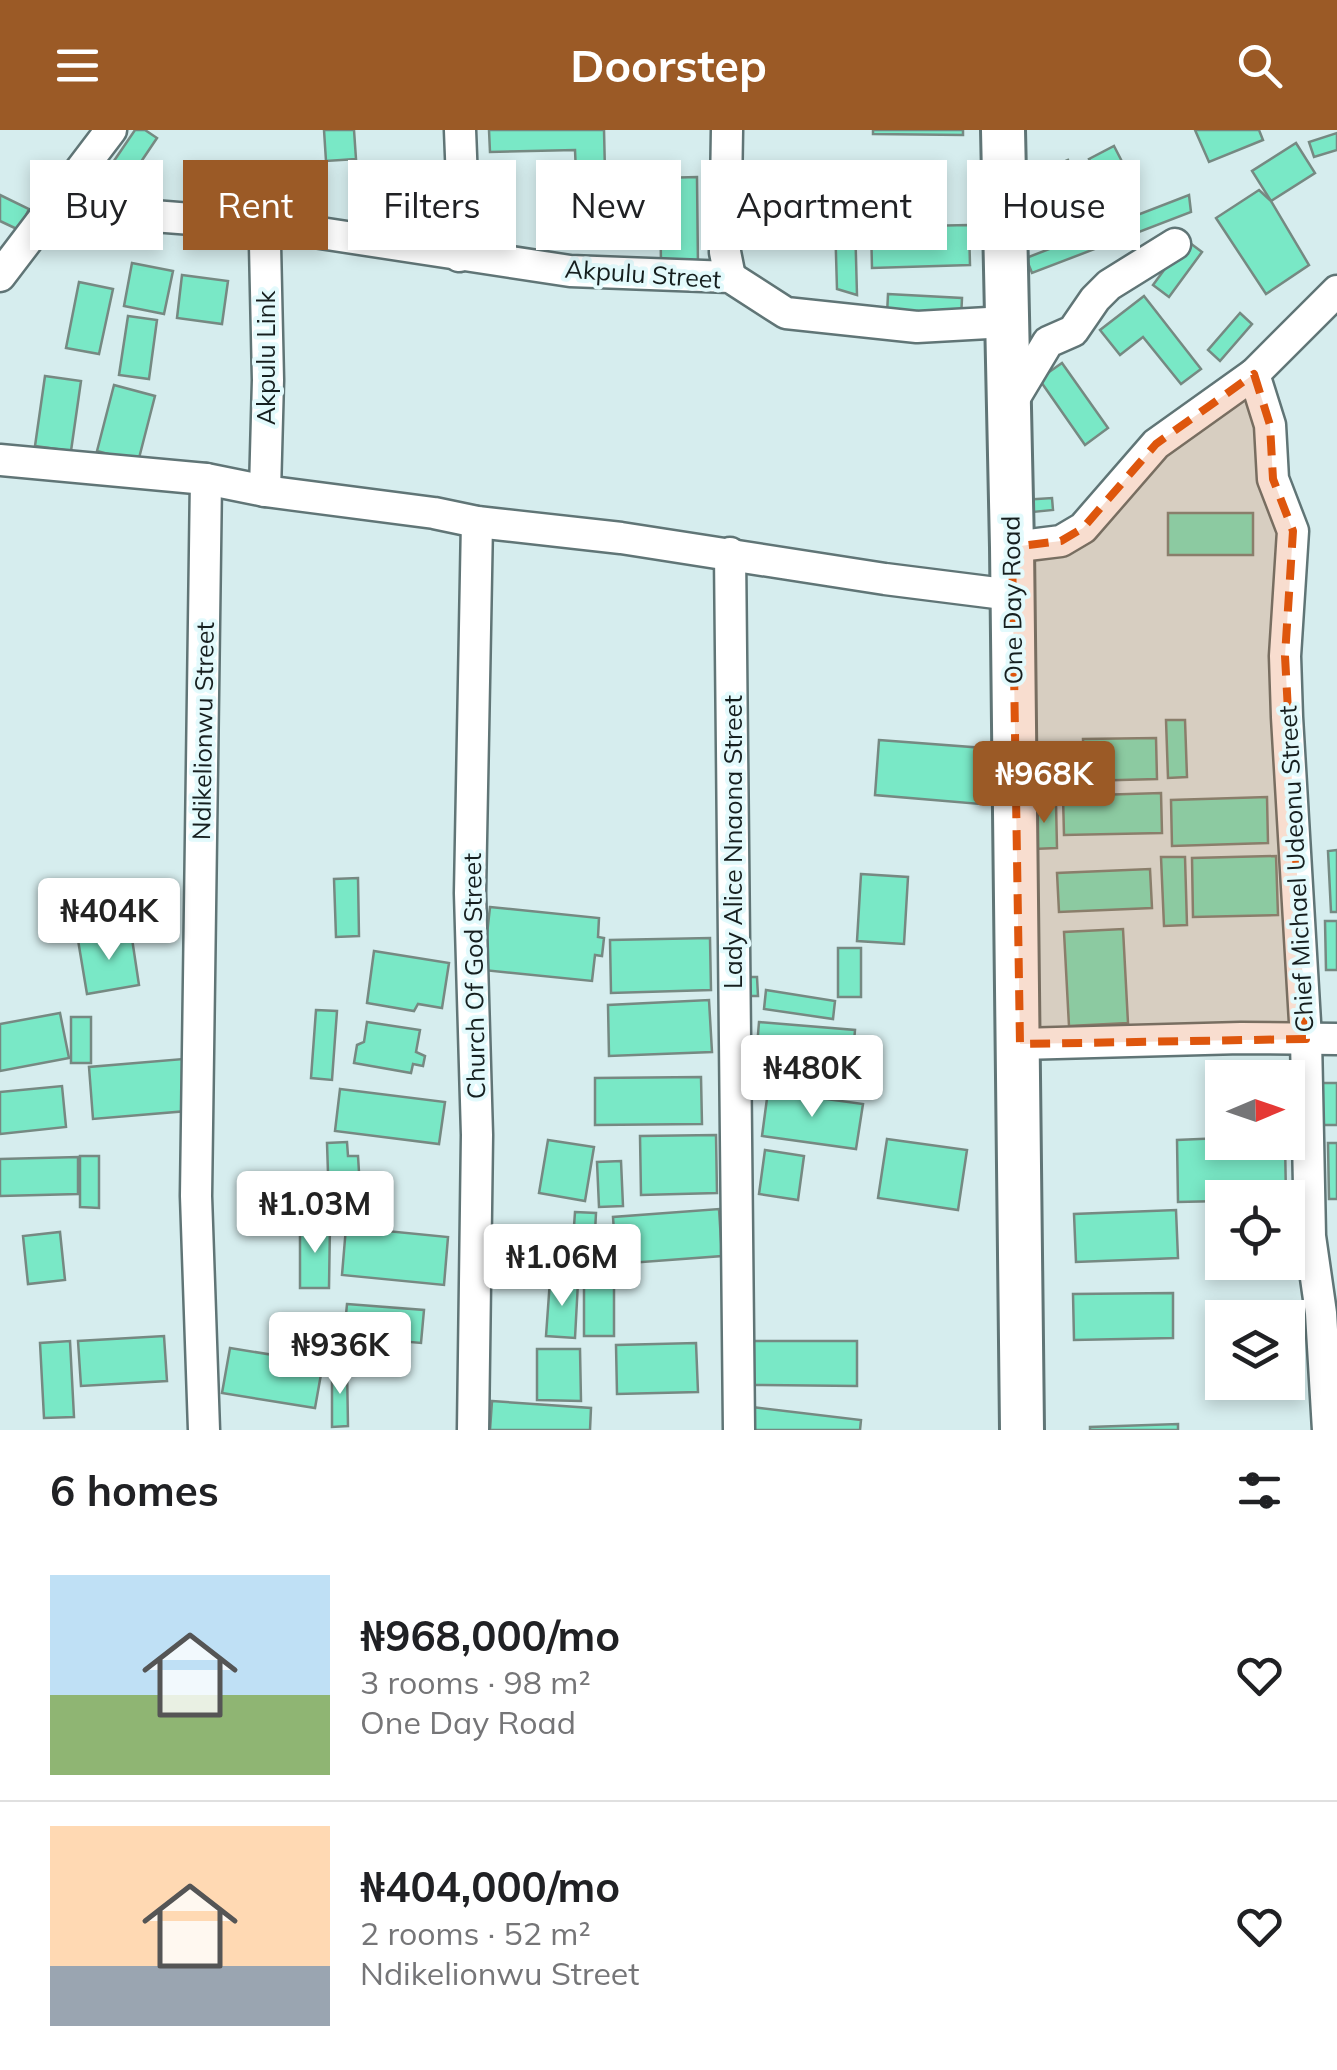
<!DOCTYPE html>
<html lang="en">
<head>
<meta charset="utf-8">
<style>
	:root { --surface:#fff; --page:#f2f2f2; --text:#202124; --muted:#757577; --line:#e0e0e0; --accent:#9b5a26 }
	body { margin:0; font-family:Mulish,sans-serif; background:var(--page); color:var(--text); height:100vh; display:flex; flex-direction:column; font-size:38px; white-space:nowrap }
	* { box-sizing:border-box; margin:0 }
	p { font-size:32px; color:var(--muted) }
	.icon { flex:none; width:55px; height:55px; fill:none; stroke:currentColor; stroke-width:2; stroke-linecap:round; stroke-linejoin:round }
	.map { position:relative; height:1300px; overflow:hidden }
	.details { display:flex; flex-direction:column; background:var(--surface); flex:1 }
	.details>* { flex:none }
	.hud { position:absolute; left:30px; top:30px; width:1278px; height:90px; display:flex; gap:20px }
	.needle { width:65px; rotate:88deg }
	.buttons { position:absolute; left:1205px; top:930px; display:grid; gap:20px }
	.buttons a { display:grid; place-items:center; width:100px; height:100px; border-radius:0px; background:var(--surface); box-shadow:0 5px 15px #0003; font-size:50px }
	.price { position:absolute; translate:-50% -85px; padding:0 22px; border-radius:10px; background:#fff; color:#222; font-size:32px; line-height:65px; filter:drop-shadow(0 2px 5px #0008) }
	.price::after { content:''; position:absolute; left:50%; top:60px; width:30px; height:22px; margin-left:-15px; background:inherit; clip-path:polygon(0 0,100% 0,50% 100%) }
	.price.on { background:var(--accent); color:#fff }
	ul { padding:0; list-style:none }
	li { display:flex; align-items:center; gap:30px; height:250px; padding:0 50px }
	li+li { border-top:2px solid var(--line) }
	li span { display:grid; place-items:center; flex:none; width:280px; height:200px; border-radius:0px; color:#555 }
	li>.icon { margin-inline-start:auto }
	span .icon { width:120px; height:120px; fill:#fffc; stroke-width:1 }
	li b { font-size:42px }
	h2 { display:flex; justify-content:space-between; align-items:center; height:120px; padding:0 50px; font-size:42px }
	.tag { padding:0 35px; border-radius:0px; background:var(--surface); box-shadow:0 5px 15px #0003; font-size:35px; line-height:90px }
	.tag.on { background:var(--accent); color:#fff }
	header { display:flex; justify-content:space-between; align-items:center; height:130px; padding:0 50px; background:var(--accent); color:#fff; font-size:45px; font-weight:700 }
	.map>svg:first-child { display:block }
	.building { fill:#79e8c6; stroke:#768982; stroke-width:2.5 }
	.lines { fill:none; stroke-linecap:round; stroke-linejoin:round }
	.minor-casing { stroke:#607576; stroke-width:35 }
	.secondary-casing { stroke:#607576; stroke-width:48 }
	.minor { stroke:#fff; stroke-width:30 }
	.secondary { stroke:#fff; stroke-width:42 }
	.marked { fill:#de560d; fill-opacity:0.2; stroke:#de560d; stroke-width:8; stroke-dasharray:20 12; stroke-linejoin:round }
	.labels { text-anchor:middle; stroke-width:8; stroke-linejoin:round; paint-order:stroke }
	.street-label { font-size:25px; fill:#161f1f; stroke:#e3fafc }
</style>
</head>
<body>
<header><svg class="icon" aria-label="menu" viewBox="0 0 24 24"><path d="M4 6h16M4 12h16M4 18h16"/></svg>Doorstep<svg class="icon" aria-label="search" viewBox="0 0 24 24"><circle cx="10" cy="10" r="6"/><path d="M15 15l6 6"/></svg></header>
<div class="map">
<svg width="1337" height="1300" viewBox="0 0 1337 1300">
	<rect width="100%" height="100%" fill="#d6edee"/>
	<!-- building -->
	<g class="building">
		<path d="M 135,0 L 145,0 L 157,8 L 122,60 L 103,47 Z"/>
		<path d="M 324,0 L 354,0 L 356,29 L 326,31 Z"/>
		<path d="M 489,0 L 604,0 L 605,42 L 576,43 L 575,20 L 490,22 Z"/>
		<path d="M 873,0 L 963,0 L 963,5 L 873,4 Z"/>
		<path d="M 1195,0 L 1259,0 L 1263,10 L 1209,32 Z"/>
		<path d="M 1337,3 L 1337,20 L 1314,27 L 1309,12 Z"/>
		<path d="M 1296,13 L 1315,43 L 1271,71 L 1252,41 Z"/>
		<path d="M 1114,16 L 1134,55 L 1108,67 L 1089,29 Z"/>
		<path d="M 1068,30 L 1083,65 L 1042,83 L 1027,48 Z"/>
		<path d="M 758,32 L 856,36 L 854,81 L 757,77 Z"/>
		<path d="M 697,47 L 698,136 L 661,137 L 660,48 Z"/>
		<path d="M 1259,60 L 1271,71 L 1309,135 L 1266,164 L 1216,88 Z"/>
		<path d="M 0,65 L 29,79 L 19,100 L 0,91 Z"/>
		<path d="M 1189,65 L 1191,82 L 1032,143 L 1026,128 Z"/>
		<path d="M 501,67 L 502,113 L 477,114 L 477,68 Z"/>
		<path d="M 835,91 L 855,91 L 857,165 L 837,159 Z"/>
		<path d="M 969,95 L 970,135 L 872,138 L 871,97 Z"/>
		<path d="M 1186,110 L 1202,122 L 1169,167 L 1153,155 Z"/>
		<path d="M 132,133 L 173,141 L 164,184 L 124,176 Z"/>
		<path d="M 182,145 L 228,151 L 222,194 L 177,188 Z"/>
		<path d="M 79,152 L 113,159 L 99,224 L 66,218 Z"/>
		<path d="M 888,164 L 962,168 L 961,189 L 887,185 Z"/>
		<path d="M 1144,166 L 1201,239 L 1181,254 L 1143,207 L 1120,225 L 1100,200 Z"/>
		<path d="M 1240,183 L 1252,194 L 1220,231 L 1208,220 Z"/>
		<path d="M 128,186 L 157,190 L 149,249 L 119,245 Z"/>
		<path d="M 1062,233 L 1108,298 L 1085,315 L 1039,249 Z"/>
		<path d="M 45,246 L 81,251 L 71,321 L 35,316 Z"/>
		<path d="M 114,255 L 155,266 L 138,332 L 97,321 Z"/>
		<path d="M 1052,368 L 1053,380 L 1023,383 L 1022,370 Z"/>
		<rect x="1168" y="383" width="85" height="42"/>
		<path d="M 1166,590 L 1185,590 L 1187,647 L 1168,648 Z"/>
		<path d="M 1156,608 L 1157,649 L 1084,651 L 1083,609 Z"/>
		<path d="M 879,610 L 984,618 L 980,674 L 875,665 Z"/>
		<path d="M 1161,663 L 1162,703 L 1064,705 L 1063,666 Z"/>
		<path d="M 1267,667 L 1268,713 L 1172,716 L 1171,670 Z"/>
		<path d="M 1032,673 L 1056,673 L 1057,718 L 1033,719 Z"/>
		<path d="M 1337,720 L 1337,782 L 1331,782 L 1328,721 Z"/>
		<path d="M 1276,726 L 1278,785 L 1193,787 L 1192,728 Z"/>
		<path d="M 1161,727 L 1185,727 L 1187,795 L 1164,796 Z"/>
		<path d="M 1150,739 L 1152,778 L 1059,782 L 1057,743 Z"/>
		<path d="M 861,744 L 908,747 L 904,814 L 857,811 Z"/>
		<path d="M 358,748 L 359,806 L 336,807 L 334,749 Z"/>
		<path d="M 490,777 L 599,788 L 598,807 L 604,808 L 602,826 L 595,825 L 592,851 L 483,840 Z"/>
		<path d="M 1325,791 L 1337,791 L 1337,840 L 1326,840 Z"/>
		<path d="M 1123,799 L 1128,893 L 1069,896 L 1064,802 Z"/>
		<path d="M 131,802 L 139,855 L 87,864 L 78,810 Z"/>
		<path d="M 710,808 L 711,860 L 611,863 L 610,810 Z"/>
		<rect x="838" y="818" width="23" height="49"/>
		<path d="M 374,821 L 449,833 L 442,878 L 418,874 L 414,881 L 367,873 Z"/>
		<path d="M 743,847 L 757,847 L 758,866 L 743,866 Z"/>
		<path d="M 766,860 L 835,871 L 833,889 L 764,879 Z"/>
		<path d="M 709,870 L 712,922 L 609,926 L 608,875 Z"/>
		<path d="M 316,880 L 337,881 L 332,950 L 311,948 Z"/>
		<path d="M 60,883 L 69,928 L 0,941 L 0,894 Z"/>
		<rect x="71" y="887" width="20" height="46"/>
		<path d="M 367,892 L 420,900 L 416,922 L 425,926 L 423,936 L 413,934 L 411,943 L 354,933 L 357,915 L 364,912 Z"/>
		<path d="M 759,892 L 855,900 L 851,949 L 755,941 Z"/>
		<path d="M 183,929 L 187,981 L 93,989 L 89,937 Z"/>
		<path d="M 701,947 L 702,994 L 595,995 L 595,948 Z"/>
		<path d="M 1319,953 L 1337,953 L 1337,995 L 1321,995 Z"/>
		<path d="M 62,956 L 66,997 L 0,1004 L 0,962 Z"/>
		<path d="M 340,959 L 445,972 L 439,1014 L 335,1001 Z"/>
		<path d="M 768,961 L 863,974 L 856,1019 L 762,1006 Z"/>
		<path d="M 716,1005 L 717,1063 L 641,1065 L 640,1006 Z"/>
		<path d="M 1222,1008 L 1222,1012 L 1285,1012 L 1286,1068 L 1222,1068 L 1222,1071 L 1178,1072 L 1177,1010 Z"/>
		<path d="M 887,1009 L 967,1020 L 958,1080 L 878,1068 Z"/>
		<path d="M 548,1010 L 594,1017 L 585,1071 L 539,1063 Z"/>
		<path d="M 347,1012 L 348,1026 L 358,1026 L 359,1042 L 328,1043 L 327,1013 Z"/>
		<path d="M 1328,1013 L 1337,1013 L 1337,1069 L 1329,1069 Z"/>
		<path d="M 765,1020 L 804,1026 L 798,1070 L 759,1064 Z"/>
		<path d="M 80,1026 L 99,1026 L 99,1078 L 80,1077 Z"/>
		<path d="M 78,1027 L 78,1064 L 0,1066 L 0,1029 Z"/>
		<path d="M 621,1031 L 623,1076 L 599,1077 L 597,1032 Z"/>
		<path d="M 719,1079 L 722,1126 L 616,1134 L 613,1087 Z"/>
		<path d="M 1176,1080 L 1178,1128 L 1076,1132 L 1074,1084 Z"/>
		<path d="M 575,1082 L 596,1083 L 593,1141 L 571,1139 Z"/>
		<path d="M 1222,1089 L 1222,1132 L 1288,1132 L 1288,1123 L 1288,1136 L 1218,1139 L 1216,1090 Z"/>
		<path d="M 300,1093 L 330,1094 L 329,1158 L 300,1158 Z"/>
		<path d="M 346,1097 L 448,1107 L 444,1155 L 342,1145 Z"/>
		<path d="M 60,1102 L 65,1150 L 28,1154 L 23,1106 Z"/>
		<path d="M 550,1150 L 578,1152 L 575,1208 L 546,1206 Z"/>
		<rect x="584" y="1152" width="30" height="54"/>
		<path d="M 1173,1163 L 1173,1208 L 1074,1210 L 1073,1164 Z"/>
		<path d="M 347,1174 L 424,1180 L 421,1213 L 344,1206 Z"/>
		<path d="M 164,1206 L 167,1251 L 81,1256 L 78,1211 Z"/>
		<path d="M 70,1211 L 74,1287 L 44,1288 L 40,1213 Z"/>
		<path d="M 752,1211 L 857,1211 L 857,1256 L 752,1255 Z"/>
		<path d="M 696,1213 L 698,1262 L 617,1264 L 616,1215 Z"/>
		<path d="M 230,1218 L 323,1233 L 315,1278 L 222,1263 Z"/>
		<path d="M 537,1219 L 580,1219 L 581,1271 L 537,1270 Z"/>
		<path d="M 332,1237 L 347,1237 L 348,1296 L 332,1297 Z"/>
		<path d="M 492,1271 L 591,1278 L 590,1300 L 490,1300 Z"/>
		<path d="M 752,1277 L 861,1290 L 860,1300 L 750,1300 Z"/>
		<path d="M 1178,1294 L 1178,1300 L 1090,1300 L 1090,1297 Z"/>
	</g>
	<g class="lines">
		<!-- minor casing -->
		<g class="minor-casing">
			<g id="minor">
				<path d="M 727,0 L 725,122 L 730,147"/>
				<path d="M 153,86 L 268,95 L 570,141 L 730,147 L 786,183 L 917,197 L 1006,192"/>
				<path d="M 459,126 L 463,77 L 460,0"/>
				<path d="M 0,146 L 111,0"/>
				<path d="M 1254,244 L 1270,295 L 1273,349 L 1293,401 L 1285,526 L 1287,587 L 1306,909 L 1310,1106 L 1321,1183 L 1328,1300"/>
				<path d="M 1009,277 L 1048,212 L 1073,201 L 1095,169 L 1109,155 L 1175,114"/>
				<path d="M 0,330 L 206,349 L 265,361 L 434,383 L 477,392 L 621,408 L 885,449 L 1012,465"/>
				<path d="M 265,361 L 268,250 L 265,115 L 268,95"/>
				<path d="M 1012,417 L 1061,411 L 1083,398 L 1156,314 L 1254,244 L 1337,161"/>
				<path d="M 730,423 L 739,1300"/>
				<path d="M 1020,914 L 1241,908 L 1337,909"/>
				<path d="M 204,1300 L 196,1066 L 206,349"/>
				<path d="M 473,1300 L 477,1005 L 470,763 L 477,392"/>
			</g>
		</g>
		<!-- secondary casing -->
		<g class="secondary-casing">
			<path id="secondary" d="M 1003,0 L 1012,417 L 1022,1300"/>
		</g>
		<!-- minor -->
		<use href="#minor" class="minor"/>
		<!-- secondary -->
		<use href="#secondary" class="secondary"/>
	</g>
	<!-- marked area -->
	<path class="marked" d="M 1254,244 L 1270,295 L 1273,349 L 1293,401 L 1285,526 L 1306,909 L 1020,914 L 1012,417 L 1061,411 L 1083,398 L 1156,314 Z"/>
	<g class="labels">
		<!-- street labels -->
		<g class="street-label">
			<text transform="translate(643 144) rotate(4)" y="9">Akpulu Street</text>
			<text transform="translate(266 228) rotate(-90)" y="9">Akpulu Link</text>
			<text transform="translate(1012 470) rotate(-91)" y="9">One Day Road</text>
			<text transform="translate(203 601) rotate(-89)" y="9">Ndikelionwu Street</text>
			<text transform="translate(733 712) rotate(-90)" y="9">Lady Alice Nnaona Street</text>
			<text transform="translate(1296 739) rotate(-93)" y="9">Chief Michael Udeonu Street</text>
			<text transform="translate(474 846) rotate(-91)" y="9">Church Of God Street</text>
		</g>
	</g>
</svg>
<div class="buttons">
<a><svg class="needle" viewBox="-14 -14 28 28"><path d="M0-13l5 13h-10z" fill="#e53935"/><path d="M0 13l5-13h-10z" fill="#757577"/></svg></a>
<a><svg class="icon" aria-label="locate" viewBox="0 0 24 24"><circle cx="12" cy="12" r="6"/><path d="M12 2v4M12 18v4M2 12h4M18 12h4"/></svg></a>
<a><svg class="icon" aria-label="layers" viewBox="0 0 24 24"><path d="M12 4l9 5-9 5-9-5zM3 14l9 5 9-5"/></svg></a>
</div>
<b class="price on" style="left:1044px;top:696px">₦968K</b>
<b class="price" style="left:109px;top:833px">₦404K</b>
<b class="price" style="left:812px;top:990px">₦480K</b>
<b class="price" style="left:315px;top:1126px">₦1.03M</b>
<b class="price" style="left:562px;top:1179px">₦1.06M</b>
<b class="price" style="left:340px;top:1267px">₦936K</b>
<div class="hud">
<a class="tag">Buy</a>
<a class="tag on">Rent</a>
<a class="tag">Filters</a>
<a class="tag">New</a>
<a class="tag">Apartment</a>
<a class="tag">House</a>
</div>
</div>
<section class="details">
<h2>6 homes<svg class="icon" aria-label="filters" viewBox="0 0 24 24"><path d="M4 7h16M4 17h16"/><circle cx="9" cy="7" r="2"/><circle cx="15" cy="17" r="2"/></svg></h2>
<ul>
<li><span style="background:linear-gradient(#bfe0f5 60%,#8fb573 0)"><svg class="icon" aria-label="home" viewBox="0 0 24 24"><path d="M3 11l9-7 9 7M6 9v11h12V9"/></svg></span><div><b>₦968,000/mo</b><p>3 rooms · 98 m²</p><p>One Day Road</p></div><svg class="icon" aria-label="heart" viewBox="0 0 24 24"><path d="M12 20l-8-8c-3-5 5-10 8-4 3-6 11-1 8 4z"/></svg></li>
<li><span style="background:linear-gradient(#ffd9b3 70%,#9aa5b1 0)"><svg class="icon" aria-label="home" viewBox="0 0 24 24"><path d="M3 11l9-7 9 7M6 9v11h12V9"/></svg></span><div><b>₦404,000/mo</b><p>2 rooms · 52 m²</p><p>Ndikelionwu Street</p></div><svg class="icon" aria-label="heart" viewBox="0 0 24 24"><path d="M12 20l-8-8c-3-5 5-10 8-4 3-6 11-1 8 4z"/></svg></li>
</ul>
</section>
</body>
</html>
